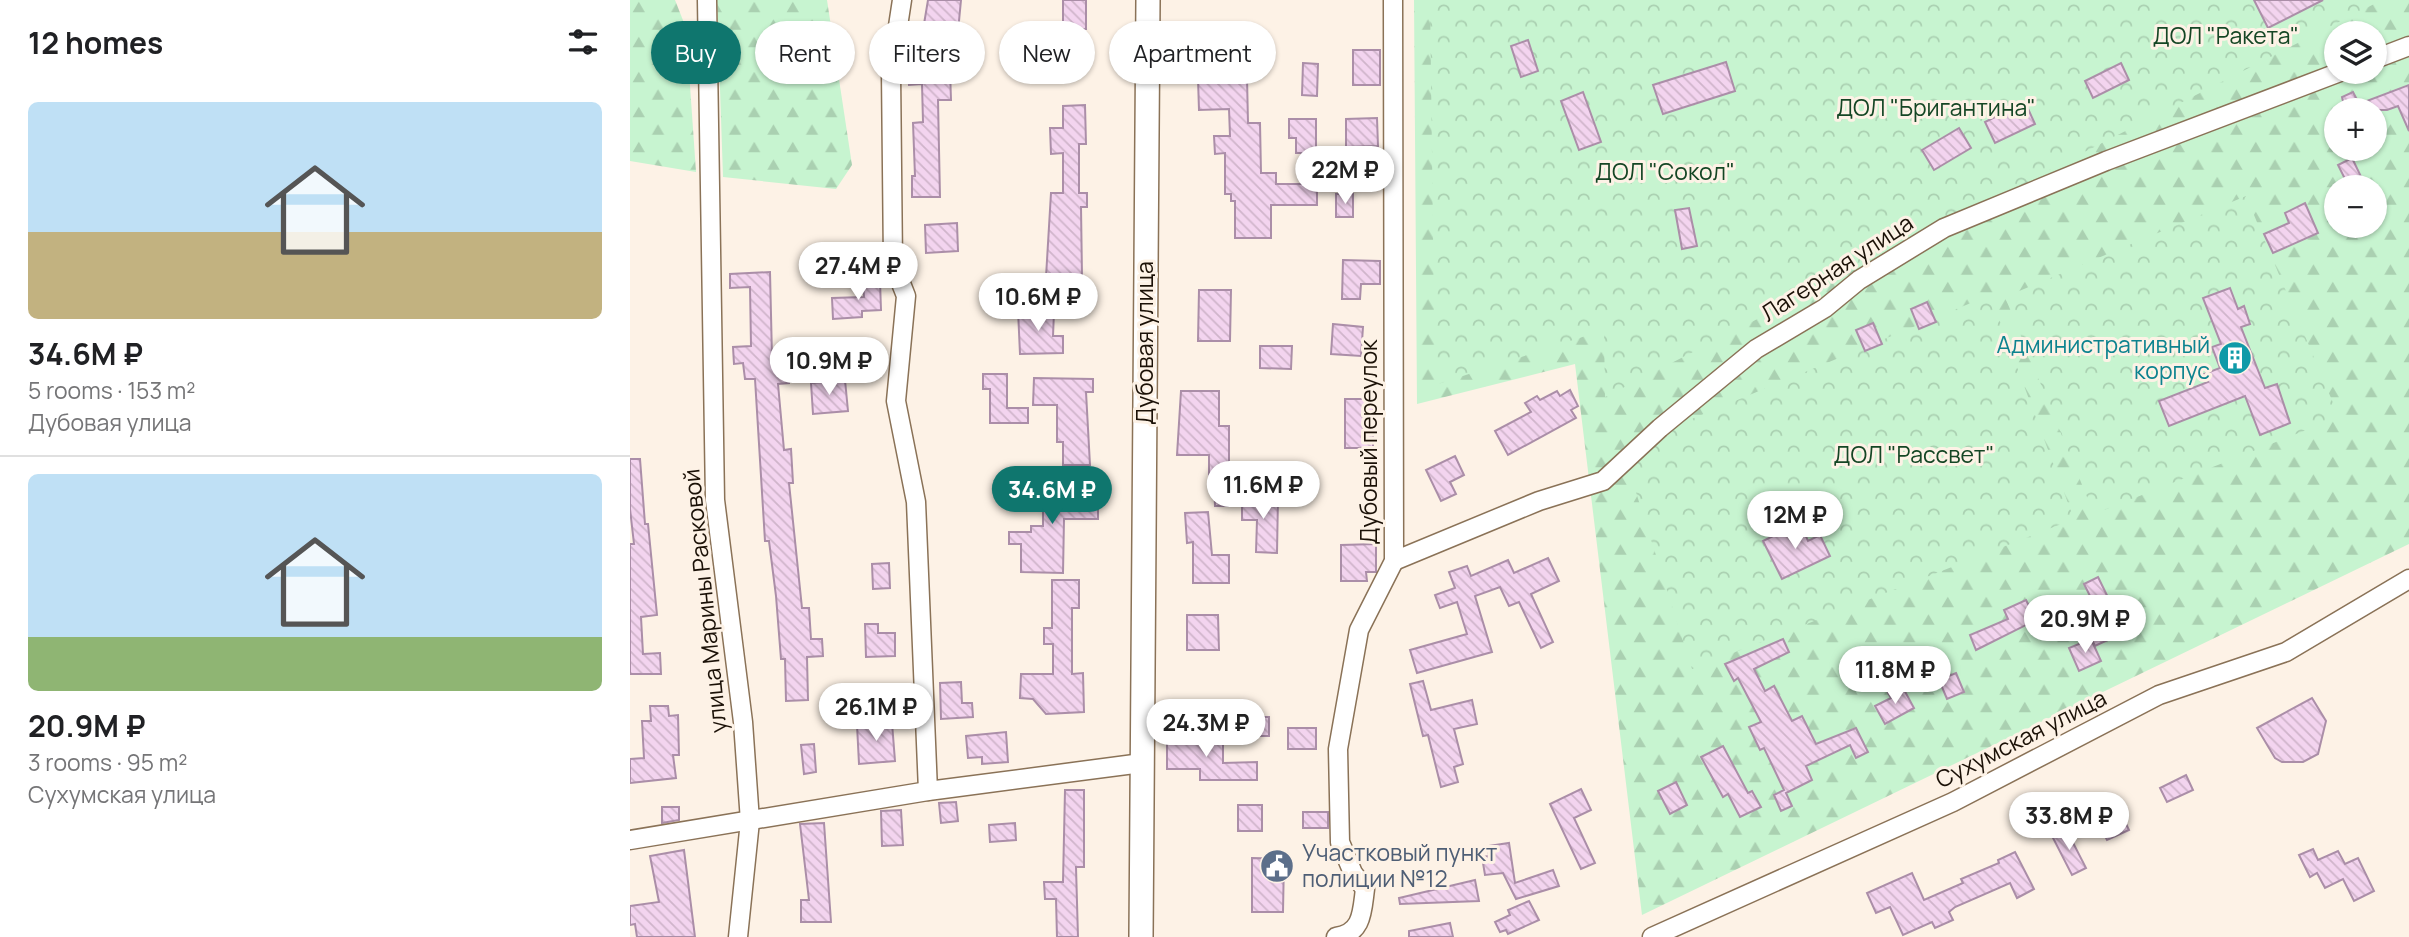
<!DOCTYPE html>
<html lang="en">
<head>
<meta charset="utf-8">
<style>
	:root { --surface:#fff; --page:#f2f2f2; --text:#202124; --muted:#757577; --line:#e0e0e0; --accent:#0f766e }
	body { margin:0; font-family:Manrope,sans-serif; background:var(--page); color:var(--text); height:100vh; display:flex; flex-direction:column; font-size:26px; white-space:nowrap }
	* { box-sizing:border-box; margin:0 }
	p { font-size:23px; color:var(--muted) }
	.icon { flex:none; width:38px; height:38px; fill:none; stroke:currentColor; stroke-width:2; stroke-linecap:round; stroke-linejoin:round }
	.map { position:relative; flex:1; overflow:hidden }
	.side { display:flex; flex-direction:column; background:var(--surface); width:630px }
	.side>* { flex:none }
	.top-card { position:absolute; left:21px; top:21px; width:665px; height:63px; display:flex; gap:14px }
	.controls { position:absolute; left:1694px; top:21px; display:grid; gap:14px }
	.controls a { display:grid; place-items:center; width:63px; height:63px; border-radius:50%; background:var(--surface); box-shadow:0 2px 5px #0004; font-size:35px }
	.price { position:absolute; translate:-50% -60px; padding:0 16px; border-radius:24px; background:#fff; color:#222; font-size:23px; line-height:46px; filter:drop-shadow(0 2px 4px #0008) }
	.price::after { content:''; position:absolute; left:50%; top:42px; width:21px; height:16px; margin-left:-10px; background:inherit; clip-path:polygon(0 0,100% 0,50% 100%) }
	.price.selected { background:var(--accent); color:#fff }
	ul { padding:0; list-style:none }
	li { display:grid; align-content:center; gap:14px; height:371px; padding:0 28px }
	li+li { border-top:2px solid var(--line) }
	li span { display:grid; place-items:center; height:217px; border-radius:10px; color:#555 }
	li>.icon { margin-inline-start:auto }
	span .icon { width:126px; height:126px; fill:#fffc; stroke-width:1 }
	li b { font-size:30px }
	h2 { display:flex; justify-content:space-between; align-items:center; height:84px; padding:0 28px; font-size:30px }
	.tag { padding:0 24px; border-radius:32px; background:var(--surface); box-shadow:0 2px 5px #0004; font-size:24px; line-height:63px }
	.tag.selected { background:var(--accent); color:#fff }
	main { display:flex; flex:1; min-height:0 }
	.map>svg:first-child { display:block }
	.forest { fill:url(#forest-firs); fill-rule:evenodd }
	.park { fill:url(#park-crowns) }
	.building { fill:url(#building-back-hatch); stroke:#ab8ea8; stroke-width:2 }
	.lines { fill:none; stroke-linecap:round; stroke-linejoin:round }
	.minor-casing { stroke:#8a7257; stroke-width:21 }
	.tertiary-casing { stroke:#8a7257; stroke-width:26 }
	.minor { stroke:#fff; stroke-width:18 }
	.tertiary { stroke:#fff; stroke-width:23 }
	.labels { text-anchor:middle; stroke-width:6; stroke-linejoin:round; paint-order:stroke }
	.park-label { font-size:23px; fill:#144624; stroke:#fdf2e6 }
	.street-label { font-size:23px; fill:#1b1107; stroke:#fdf2e6 }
	.culture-label { font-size:23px; fill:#0d838f; stroke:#fdf2e6; text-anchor:end }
	.service-label { font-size:23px; fill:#4e5e75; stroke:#fdf2e6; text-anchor:start }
</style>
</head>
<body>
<main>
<section class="side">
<h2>12 homes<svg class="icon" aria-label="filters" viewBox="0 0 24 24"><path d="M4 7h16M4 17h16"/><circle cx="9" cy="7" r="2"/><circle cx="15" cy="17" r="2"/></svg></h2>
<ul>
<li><span style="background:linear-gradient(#bfe0f5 60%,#c2b280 0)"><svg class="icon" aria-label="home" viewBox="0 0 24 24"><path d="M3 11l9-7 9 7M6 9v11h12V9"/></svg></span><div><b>34.6M ₽</b><p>5 rooms · 153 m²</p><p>Дубовая улица</p></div></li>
<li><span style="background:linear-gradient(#bfe0f5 75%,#8fb573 0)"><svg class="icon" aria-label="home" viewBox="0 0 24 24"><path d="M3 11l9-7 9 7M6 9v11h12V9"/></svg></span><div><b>20.9M ₽</b><p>3 rooms · 95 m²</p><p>Сухумская улица</p></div></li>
</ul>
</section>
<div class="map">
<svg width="1779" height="937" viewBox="0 0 1779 937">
	<defs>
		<pattern id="forest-firs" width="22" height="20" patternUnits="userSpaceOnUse" patternTransform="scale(1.75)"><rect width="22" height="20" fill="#c7f4d0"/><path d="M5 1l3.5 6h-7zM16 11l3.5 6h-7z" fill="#aad0b1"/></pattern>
		<pattern id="park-crowns" width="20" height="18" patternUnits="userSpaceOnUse" patternTransform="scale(1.75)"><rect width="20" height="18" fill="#c7f4d0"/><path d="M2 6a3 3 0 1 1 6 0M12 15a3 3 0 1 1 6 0" fill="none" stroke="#aad0b1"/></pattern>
		<pattern id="building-back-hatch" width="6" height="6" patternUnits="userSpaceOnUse" patternTransform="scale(1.75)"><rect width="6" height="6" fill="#f3d4ef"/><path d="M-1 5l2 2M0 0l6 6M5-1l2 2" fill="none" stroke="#d0b5cb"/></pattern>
	</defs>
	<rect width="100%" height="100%" fill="#fdf2e6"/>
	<!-- forest -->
	<g class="forest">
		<path d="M 0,0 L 45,0 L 56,28 L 66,172 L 0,161 Z"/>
		<path d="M 87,0 L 197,0 L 222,165 L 206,189 L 93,177 Z"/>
		<path d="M 784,0 L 1779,0 L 1779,544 L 1012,915 L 945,364 L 787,404 ZM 1706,33 L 1745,33 L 1745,72 L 1706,72 ZM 1706,110 L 1745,110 L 1745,149 L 1706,149 ZM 1706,187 L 1745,187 L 1745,226 L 1706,226 Z"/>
	</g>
	<!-- park -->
	<g class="park">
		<path d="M 800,0 L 1752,0 L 975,397 L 974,330 L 805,385 Z"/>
		<path d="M 1616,196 L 1709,417 L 1464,514 L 1375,297 Z"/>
		<path d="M 1360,295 L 1444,519 L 1062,669 L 992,448 Z"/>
	</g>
	<!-- building -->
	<g class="building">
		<path d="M 298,0 L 331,0 L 327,42 L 292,36 Z"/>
		<path d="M 433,0 L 456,0 L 456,29 L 433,30 Z"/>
		<path d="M 1624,0 L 1693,0 L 1638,28 Z"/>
		<path d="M 898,40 L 908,71 L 891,77 L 881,46 Z"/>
		<rect x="723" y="50" width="27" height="35"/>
		<path d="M 301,60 L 302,70 L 320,70 L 321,100 L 308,100 L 310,197 L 282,197 L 282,176 L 285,176 L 283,123 L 293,122 L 292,84 L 279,85 L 278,61 Z"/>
		<path d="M 1096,62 L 1105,91 L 1033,114 L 1023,85 Z"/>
		<path d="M 673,63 L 688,64 L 687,96 L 672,95 Z"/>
		<path d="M 1491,63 L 1499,80 L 1463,98 L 1455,81 Z"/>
		<path d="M 617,77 L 618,123 L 630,123 L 631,173 L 646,173 L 646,184 L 687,184 L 687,205 L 641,205 L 641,238 L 605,238 L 605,201 L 601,201 L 601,194 L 595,194 L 595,153 L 585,154 L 584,136 L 600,136 L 599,109 L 569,110 L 568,79 Z"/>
		<path d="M 1779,85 L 1779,131 L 1768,106 L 1757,110 L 1715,110 L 1712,97 L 1723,92 L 1729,104 Z"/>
		<path d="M 953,92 L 971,142 L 949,150 L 931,101 Z"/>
		<path d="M 1395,102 L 1405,124 L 1365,143 L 1355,122 Z"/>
		<path d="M 455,105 L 456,144 L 449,144 L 449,193 L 457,193 L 457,207 L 451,207 L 452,276 L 416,277 L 421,193 L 433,193 L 433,153 L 421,154 L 420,128 L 433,128 L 433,106 Z"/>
		<path d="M 747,118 L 748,146 L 716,147 L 716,119 Z"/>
		<path d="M 659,119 L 686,119 L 686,153 L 666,153 L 666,138 L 659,138 Z"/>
		<path d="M 1329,128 L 1341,148 L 1304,170 L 1292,150 Z"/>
		<path d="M 1722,158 L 1736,187 L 1719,187 L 1708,165 Z"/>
		<rect x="706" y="194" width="17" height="23"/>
		<path d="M 1675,203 L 1688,233 L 1643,253 L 1634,234 L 1659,223 L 1655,213 Z"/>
		<path d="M 1059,208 L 1067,246 L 1052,249 L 1045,210 Z"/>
		<path d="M 327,223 L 328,251 L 296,253 L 295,225 Z"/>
		<path d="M 713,260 L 750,261 L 750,284 L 731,284 L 730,299 L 712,299 Z"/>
		<path d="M 140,272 L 142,357 L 157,355 L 159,383 L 148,384 L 154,450 L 161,449 L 163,483 L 159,483 L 172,608 L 179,608 L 181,639 L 192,639 L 193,656 L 177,657 L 178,700 L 156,701 L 155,659 L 151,659 L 146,596 L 139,541 L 135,541 L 125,379 L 115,379 L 113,363 L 104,364 L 103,347 L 121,346 L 120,287 L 100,288 L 100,274 Z"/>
		<path d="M 233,281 L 250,281 L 251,310 L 232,311 L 232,317 L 203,319 L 202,298 L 234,297 Z"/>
		<path d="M 358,283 L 383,283 L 383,302 L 359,303 Z"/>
		<path d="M 1600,288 L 1608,309 L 1614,306 L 1620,324 L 1611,327 L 1635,388 L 1647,384 L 1660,423 L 1630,435 L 1615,396 L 1539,426 L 1529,401 L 1578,382 L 1574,374 L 1590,368 L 1582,347 L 1591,344 L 1573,298 Z"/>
		<path d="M 569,290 L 601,290 L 600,341 L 568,341 Z"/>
		<path d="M 1297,302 L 1306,322 L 1289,329 L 1281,309 Z"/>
		<path d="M 388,310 L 424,312 L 423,336 L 433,336 L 433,353 L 390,354 Z"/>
		<path d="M 1243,323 L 1252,344 L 1235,351 L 1226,330 Z"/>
		<path d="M 703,324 L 733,327 L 731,356 L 701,354 Z"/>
		<path d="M 630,346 L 662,346 L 661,369 L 630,368 Z"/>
		<path d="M 353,374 L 377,374 L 377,408 L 398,408 L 398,423 L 360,423 L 360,389 L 353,389 Z"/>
		<path d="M 404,378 L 463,379 L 463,392 L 456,392 L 460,465 L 433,465 L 433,442 L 427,442 L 427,405 L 403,405 Z"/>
		<path d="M 215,380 L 218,411 L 183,414 L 181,383 Z"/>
		<path d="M 940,390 L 948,406 L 941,410 L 946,418 L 878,455 L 865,431 L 901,412 L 895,403 L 907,396 L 910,400 L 927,391 L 930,396 Z"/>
		<path d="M 551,391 L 589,391 L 589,426 L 599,426 L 599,491 L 607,491 L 607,506 L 585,506 L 584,478 L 579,478 L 579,455 L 547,455 Z"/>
		<rect x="715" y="399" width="28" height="49"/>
		<path d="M 825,456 L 834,475 L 820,482 L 826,494 L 811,501 L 796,470 Z"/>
		<path d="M 0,459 L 10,459 L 15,524 L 18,524 L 27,615 L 11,617 L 13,654 L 30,653 L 31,674 L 0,674 L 0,544 L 4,544 L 0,509 Z"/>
		<path d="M 413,476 L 444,476 L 444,500 L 468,500 L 468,519 L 434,519 L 433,573 L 391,572 L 391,544 L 379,544 L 379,532 L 401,532 L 401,526 L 413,526 Z"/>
		<path d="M 612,497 L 648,497 L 647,553 L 626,552 L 627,520 L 612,520 Z"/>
		<path d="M 578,512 L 582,555 L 599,555 L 599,583 L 563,583 L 563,542 L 557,543 L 555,513 Z"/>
		<path d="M 1170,523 L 1178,541 L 1190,535 L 1200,556 L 1152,579 L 1133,541 Z"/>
		<path d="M 746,544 L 746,572 L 736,572 L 737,581 L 711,581 L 711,545 Z"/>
		<path d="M 918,558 L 929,581 L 901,594 L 923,642 L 911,648 L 889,602 L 879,606 L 870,587 L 845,596 L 862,652 L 787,673 L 780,650 L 837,634 L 827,602 L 810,608 L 805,595 L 825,588 L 819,572 L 837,566 L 841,576 L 878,560 L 884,573 Z"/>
		<path d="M 259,563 L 260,588 L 243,589 L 242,564 Z"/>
		<path d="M 1468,577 L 1495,632 L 1465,646 L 1456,628 L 1472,620 L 1454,584 Z"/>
		<path d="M 422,580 L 449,580 L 449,608 L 442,608 L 442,674 L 453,673 L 454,712 L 416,714 L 403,699 L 390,698 L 391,674 L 423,674 L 423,644 L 414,644 L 414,628 L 422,628 Z"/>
		<path d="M 1396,600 L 1406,620 L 1346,650 L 1340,635 L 1378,619 L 1374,610 Z"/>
		<path d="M 557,615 L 588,615 L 589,650 L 557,650 Z"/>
		<path d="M 235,624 L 248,624 L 248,633 L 265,633 L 265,656 L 236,657 Z"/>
		<path d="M 1153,639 L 1159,652 L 1124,669 L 1135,691 L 1144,686 L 1162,721 L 1172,716 L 1186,744 L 1226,728 L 1238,752 L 1226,758 L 1220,745 L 1176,766 L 1182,780 L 1156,793 L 1162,806 L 1151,811 L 1144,795 L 1154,790 L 1134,748 L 1130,750 L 1119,727 L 1131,722 L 1108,678 L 1104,681 L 1095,664 Z"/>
		<path d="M 1461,639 L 1471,661 L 1449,671 L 1439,648 Z"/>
		<path d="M 1326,673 L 1334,692 L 1317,699 L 1309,680 Z"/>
		<path d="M 793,681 L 801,710 L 842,700 L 847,724 L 824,729 L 833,764 L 824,767 L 828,782 L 811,787 L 798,735 L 793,736 L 780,684 Z"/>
		<path d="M 331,682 L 332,703 L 342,703 L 343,717 L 311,719 L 310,683 Z"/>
		<path d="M 1272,686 L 1284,708 L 1255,724 L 1245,706 L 1261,698 L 1258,693 Z"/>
		<path d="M 1682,698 L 1696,721 L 1688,754 L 1673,762 L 1652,762 L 1645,758 L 1627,728 Z"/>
		<path d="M 20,706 L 38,706 L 39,716 L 48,715 L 49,755 L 43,755 L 46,778 L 0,783 L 0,759 L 14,758 L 12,721 L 21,721 Z"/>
		<rect x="599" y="717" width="40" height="19"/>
		<path d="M 262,723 L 265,761 L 229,764 L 227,725 Z"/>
		<rect x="658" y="728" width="28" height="21"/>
		<path d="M 376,732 L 378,762 L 352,764 L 352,757 L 338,758 L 336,736 Z"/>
		<path d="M 537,735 L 593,738 L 593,763 L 627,762 L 627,780 L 570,780 L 570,769 L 537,769 Z"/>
		<path d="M 184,744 L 186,772 L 174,774 L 171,745 Z"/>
		<path d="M 1093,746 L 1118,793 L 1122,791 L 1131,807 L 1110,817 L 1098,794 L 1093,797 L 1071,757 Z"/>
		<path d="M 1556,775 L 1563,790 L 1537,802 L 1530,788 Z"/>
		<path d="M 1046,782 L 1057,805 L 1040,814 L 1028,791 Z"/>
		<path d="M 951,789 L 961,810 L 944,818 L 965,863 L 951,869 L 920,804 Z"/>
		<path d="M 435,790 L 454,790 L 454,867 L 446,867 L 448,937 L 427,937 L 426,899 L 415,899 L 414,882 L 433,882 Z"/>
		<path d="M 326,802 L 328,821 L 311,823 L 309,803 Z"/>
		<path d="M 1486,803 L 1499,830 L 1477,840 L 1464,814 Z"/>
		<rect x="608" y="805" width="24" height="26"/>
		<path d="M 32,807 L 49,807 L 49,820 L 32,823 Z"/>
		<path d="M 271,810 L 273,845 L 252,846 L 251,811 Z"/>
		<rect x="673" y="812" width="25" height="16"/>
		<path d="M 194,823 L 201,922 L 171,922 L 171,900 L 179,900 L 170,824 Z"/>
		<path d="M 385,823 L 386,840 L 360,842 L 359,825 Z"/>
		<path d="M 1436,829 L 1456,868 L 1442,875 L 1422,836 Z"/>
		<path d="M 879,843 L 885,883 L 923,870 L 929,886 L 886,899 L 873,873 L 855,875 L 852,857 L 859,856 L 858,846 Z"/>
		<path d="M 1683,849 L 1688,860 L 1708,851 L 1715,864 L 1728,858 L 1744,891 L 1724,901 L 1713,879 L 1695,888 L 1687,873 L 1680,877 L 1669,855 Z"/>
		<path d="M 54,850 L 65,937 L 7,937 L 5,924 L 0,925 L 0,906 L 29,902 L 20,856 Z"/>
		<path d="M 1385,852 L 1404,889 L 1387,898 L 1380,883 L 1325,907 L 1319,912 L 1323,920 L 1305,928 L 1302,922 L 1273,935 L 1260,907 L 1246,913 L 1237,893 L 1282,873 L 1294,900 L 1333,883 L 1331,879 L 1369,863 L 1368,860 Z"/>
		<path d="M 622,858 L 654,859 L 653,912 L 622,912 Z"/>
		<path d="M 845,880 L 849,901 L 770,904 L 769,898 Z"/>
		<path d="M 899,901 L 909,920 L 878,934 L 876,930 L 870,932 L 865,922 L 880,915 L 878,910 Z"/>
		<path d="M 820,923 L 823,937 L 779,937 L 779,931 Z"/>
	</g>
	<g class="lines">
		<!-- minor casing -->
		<g class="minor-casing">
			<g id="minor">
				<path d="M 77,0 L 85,500 L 113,722 L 120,821 L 108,937"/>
				<path d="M 272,0 L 261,72 L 263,263 L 276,296 L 266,401 L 286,502 L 298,791"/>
				<path d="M 1745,59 L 1779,46"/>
				<path d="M 764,561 L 909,501 L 973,481 L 1030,428 L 1126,349 L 1195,308 L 1229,280 L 1314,228 L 1476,161 L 1710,72"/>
				<path d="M 0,840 L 298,791 L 512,763"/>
				<path d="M 706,937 C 733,933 732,911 735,889 L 723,873 L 710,842 L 708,749 L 729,630 L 764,561 L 763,0"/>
				<path d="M 1022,937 L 1323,802 L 1529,695 L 1656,652 L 1779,579"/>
			</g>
		</g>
		<!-- tertiary casing -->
		<g class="tertiary-casing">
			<path id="tertiary" d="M 511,937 L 518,0"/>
		</g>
		<!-- minor -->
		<use href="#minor" class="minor"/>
		<!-- tertiary -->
		<use href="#tertiary" class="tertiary"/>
	</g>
	<!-- icons -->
	<defs>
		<g id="building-disc" transform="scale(1.75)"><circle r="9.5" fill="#0f9aa8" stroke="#fdf2e6"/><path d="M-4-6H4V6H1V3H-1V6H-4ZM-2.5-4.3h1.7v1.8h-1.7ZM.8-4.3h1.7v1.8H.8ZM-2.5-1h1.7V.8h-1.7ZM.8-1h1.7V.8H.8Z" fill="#fff"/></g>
		<g id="civic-disc" transform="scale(1.75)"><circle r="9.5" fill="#5c6f8a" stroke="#fdf2e6"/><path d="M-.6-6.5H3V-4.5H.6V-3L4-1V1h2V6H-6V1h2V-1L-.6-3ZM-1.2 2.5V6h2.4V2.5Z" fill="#fff"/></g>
	</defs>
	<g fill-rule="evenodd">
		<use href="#building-disc" x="1605" y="358"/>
		<use href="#civic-disc" x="647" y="866"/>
	</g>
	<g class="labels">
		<!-- park labels -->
		<g class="park-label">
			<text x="1596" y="44">ДОЛ "Ракета"</text>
			<text x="1306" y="116">ДОЛ "Бригантина"</text>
			<text x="1035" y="180">ДОЛ "Сокол"</text>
			<text x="1284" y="463">ДОЛ "Рассвет"</text>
		</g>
		<!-- street labels -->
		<g class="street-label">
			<text transform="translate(1207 268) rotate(-33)" y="8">Лагерная улица</text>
			<text transform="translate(515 343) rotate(-90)" y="8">Дубовая улица</text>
			<text transform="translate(739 442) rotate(-90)" y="8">Дубовый переулок</text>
			<text transform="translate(75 601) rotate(-96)" y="8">улица Марины Расковой</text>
			<text transform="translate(1391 739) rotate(-27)" y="8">Сухумская улица</text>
		</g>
		<!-- culture labels -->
		<g class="culture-label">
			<text x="1580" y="353">Административный<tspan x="1580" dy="26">корпус</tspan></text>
		</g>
		<!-- service labels -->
		<g class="service-label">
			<text x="672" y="861">Участковый пункт<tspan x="672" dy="26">полиции №12</tspan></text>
		</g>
	</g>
</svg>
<div class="controls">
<a><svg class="icon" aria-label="layers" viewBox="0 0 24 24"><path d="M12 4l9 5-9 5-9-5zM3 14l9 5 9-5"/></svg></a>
<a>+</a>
<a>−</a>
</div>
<b class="price" style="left:715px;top:206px">22M ₽</b>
<b class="price" style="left:228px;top:302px">27.4M ₽</b>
<b class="price" style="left:408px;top:333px">10.6M ₽</b>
<b class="price" style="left:199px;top:397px">10.9M ₽</b>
<b class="price" style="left:633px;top:521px">11.6M ₽</b>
<b class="price selected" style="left:422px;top:526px">34.6M ₽</b>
<b class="price" style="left:1165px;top:551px">12M ₽</b>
<b class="price" style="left:1455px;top:655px">20.9M ₽</b>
<b class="price" style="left:1265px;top:706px">11.8M ₽</b>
<b class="price" style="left:246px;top:743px">26.1M ₽</b>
<b class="price" style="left:576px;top:759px">24.3M ₽</b>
<b class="price" style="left:1439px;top:852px">33.8M ₽</b>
<div class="top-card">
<a class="tag selected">Buy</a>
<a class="tag">Rent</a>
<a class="tag">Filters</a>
<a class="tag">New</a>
<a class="tag">Apartment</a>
</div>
</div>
</main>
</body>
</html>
